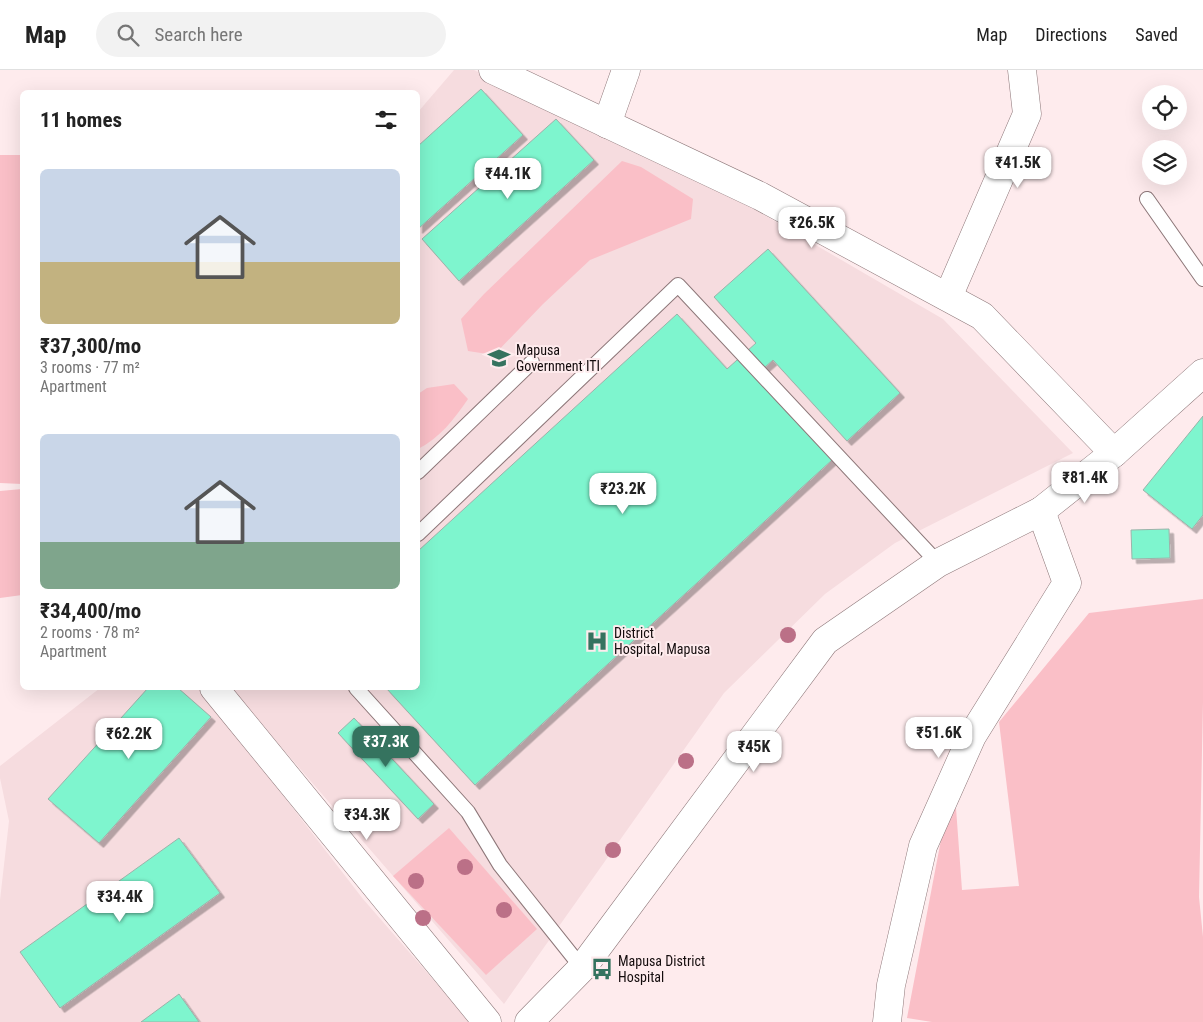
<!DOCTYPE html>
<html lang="en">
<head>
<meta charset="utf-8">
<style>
	:root { --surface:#fff; --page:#f2f2f2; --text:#222; --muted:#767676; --line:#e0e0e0; --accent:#35735f }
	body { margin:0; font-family:"Roboto Condensed",sans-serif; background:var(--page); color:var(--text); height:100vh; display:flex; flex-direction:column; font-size:19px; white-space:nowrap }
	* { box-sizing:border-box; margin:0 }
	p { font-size:16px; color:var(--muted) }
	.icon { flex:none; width:28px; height:28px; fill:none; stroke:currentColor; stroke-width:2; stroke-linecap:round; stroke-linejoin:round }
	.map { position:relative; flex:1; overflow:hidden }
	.drawer { position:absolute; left:20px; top:20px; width:400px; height:600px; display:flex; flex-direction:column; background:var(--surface); border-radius:8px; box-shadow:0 5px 20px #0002 }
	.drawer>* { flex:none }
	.fabs { position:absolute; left:1142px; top:15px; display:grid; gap:10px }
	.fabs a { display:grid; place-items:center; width:45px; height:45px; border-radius:50%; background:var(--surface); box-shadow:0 5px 20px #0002; font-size:25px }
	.price { position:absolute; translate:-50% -42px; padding:0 11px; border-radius:10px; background:#fff; color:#222; font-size:16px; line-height:32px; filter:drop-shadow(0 1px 2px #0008) }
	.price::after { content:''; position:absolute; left:50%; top:30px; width:15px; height:11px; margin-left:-8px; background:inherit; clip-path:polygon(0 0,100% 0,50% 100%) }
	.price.selected { background:var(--accent); color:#fff }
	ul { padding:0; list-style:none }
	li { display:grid; align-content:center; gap:10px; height:265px; padding:0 20px }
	li span { display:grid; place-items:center; height:155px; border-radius:8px; color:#555 }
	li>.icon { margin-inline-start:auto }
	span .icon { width:90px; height:90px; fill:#fffc; stroke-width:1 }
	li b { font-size:21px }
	h2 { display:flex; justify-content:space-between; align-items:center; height:60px; padding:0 20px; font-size:21px }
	header { display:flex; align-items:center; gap:30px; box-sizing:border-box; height:70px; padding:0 25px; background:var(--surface); border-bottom:1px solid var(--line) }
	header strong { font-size:24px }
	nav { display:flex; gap:28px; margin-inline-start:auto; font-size:18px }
	.search { width:350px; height:45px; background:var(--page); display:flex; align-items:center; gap:12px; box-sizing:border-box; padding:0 18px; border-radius:28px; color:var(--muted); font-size:19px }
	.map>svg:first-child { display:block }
	.built { fill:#f6dcdf }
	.green { fill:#fabfc7 }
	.building { fill:#7ef5ce; stroke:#9cb2a9; filter:url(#shadow) }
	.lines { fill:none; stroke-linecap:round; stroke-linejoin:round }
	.lane-casing { stroke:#8d7779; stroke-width:16 }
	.street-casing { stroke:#8d7779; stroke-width:29 }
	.secondary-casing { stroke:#8d7779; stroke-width:29 }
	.lane { stroke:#fff; stroke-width:14 }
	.street { stroke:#fff; stroke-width:28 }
	.secondary { stroke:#fff; stroke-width:28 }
	.tree { fill:#bb7087 }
	.labels { text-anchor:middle; stroke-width:4; stroke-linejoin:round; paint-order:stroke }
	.poi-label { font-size:14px; fill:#140c0d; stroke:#feebed; text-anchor:start }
</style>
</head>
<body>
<header>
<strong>Map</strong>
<div class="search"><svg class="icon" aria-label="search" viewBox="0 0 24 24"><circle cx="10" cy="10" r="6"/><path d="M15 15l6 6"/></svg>Search here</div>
<nav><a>Map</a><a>Directions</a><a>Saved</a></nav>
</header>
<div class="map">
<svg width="1203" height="952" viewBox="0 0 1203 952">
	<defs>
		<filter id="shadow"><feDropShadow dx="4.5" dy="4.5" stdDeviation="0" flood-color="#0004"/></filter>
	</defs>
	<rect width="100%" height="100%" fill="#feebed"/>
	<!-- built -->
	<g class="built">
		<path d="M 454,0 L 474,0 L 745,134 L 943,249 L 1073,383 L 895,473 L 825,524 L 724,623 L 504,934 L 230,618 L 418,618 L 418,42 Z"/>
		<path d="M 100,618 L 200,618 L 363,829 L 470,952 L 0,952 L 0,830 L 9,751 L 0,708 L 0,696 Z"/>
	</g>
	<!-- green -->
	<g class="green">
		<path d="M 0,85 L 22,85 L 22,414 L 0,413 Z"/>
		<path d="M 622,91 L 641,97 L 693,129 L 691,149 L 590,190 L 543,234 L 494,285 L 468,281 L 461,249 L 484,224 Z"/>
		<path d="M 454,314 L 468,329 C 454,349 440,368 418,379 L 418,324 L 427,318 Z"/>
		<path d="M 22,419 L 22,525 L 0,528 L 0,421 Z"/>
		<path d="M 1203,529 L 1203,632 L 1199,827 L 1203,867 L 1203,952 L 932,952 L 907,948 L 944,754 L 951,743 L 956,738 L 962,820 L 1019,816 L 999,652 L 1089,543 Z"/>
		<path d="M 449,758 L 537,859 L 486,905 L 393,806 Z"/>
	</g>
	<!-- building -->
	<g class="building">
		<path d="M 481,19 L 523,65 L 418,159 L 418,76 Z"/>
		<path d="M 556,49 L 594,90 L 459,211 L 422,169 Z"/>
		<path d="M 768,179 L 900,323 L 847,371 L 773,290 L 755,306 L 832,390 L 475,715 L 386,618 L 418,618 L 418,481 L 677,244 L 727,299 L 756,273 L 714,227 Z"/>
		<path d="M 1203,346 L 1203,445 L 1192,459 L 1143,420 Z"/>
		<path d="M 1169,459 L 1170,488 L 1132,489 L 1131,460 Z"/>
		<path d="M 148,618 L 178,618 L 211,647 L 99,773 L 48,729 Z"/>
		<path d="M 354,648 L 434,734 L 418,749 L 338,663 Z"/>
		<path d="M 179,768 L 220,823 L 60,938 L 20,882 Z"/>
		<path d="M 179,924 L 199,952 L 141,952 Z"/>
	</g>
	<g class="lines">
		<!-- lane casing -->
		<g class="lane-casing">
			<g id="lane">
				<path d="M 1147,129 L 1203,209"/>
				<path d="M 418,402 L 532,292"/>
				<path d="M 418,464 L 678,215 L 938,493"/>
				<path d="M 356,618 L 468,742 L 500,795 L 582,898"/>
			</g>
		</g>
		<!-- street casing -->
		<g class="street-casing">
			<g id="street">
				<path d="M 493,0 L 760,126 L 982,246 L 1114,383"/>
				<path d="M 607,54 L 626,0"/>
				<path d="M 948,227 L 1027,44 L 1022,0"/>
				<path d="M 214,618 L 487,952"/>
				<path d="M 887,952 L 891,915 L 923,776 L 972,666 L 1067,513 L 1041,441"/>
			</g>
		</g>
		<!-- secondary casing -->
		<g class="secondary-casing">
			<path id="secondary" d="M 529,952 L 582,898 L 825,571 L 938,493 L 1041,441 L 1114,383 L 1203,303"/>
		</g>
		<!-- lane -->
		<use href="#lane" class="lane"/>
		<!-- street -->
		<use href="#street" class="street"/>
		<!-- secondary -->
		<use href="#secondary" class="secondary"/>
	</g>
	<!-- trees -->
	<g class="tree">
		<circle cx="788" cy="565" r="8"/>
		<circle cx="686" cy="691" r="8"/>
		<circle cx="613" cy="780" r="8"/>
		<circle cx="465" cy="797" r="8"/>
		<circle cx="416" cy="811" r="8"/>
		<circle cx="504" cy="840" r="8"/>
		<circle cx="423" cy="848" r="8"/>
	</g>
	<!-- icons -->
	<defs>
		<g id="university-bare" transform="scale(1.725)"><path d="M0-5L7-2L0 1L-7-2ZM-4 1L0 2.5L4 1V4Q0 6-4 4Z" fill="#35735f" stroke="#feebed" stroke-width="2.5" paint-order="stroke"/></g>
		<g id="hospital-bare" transform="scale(1.725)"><path d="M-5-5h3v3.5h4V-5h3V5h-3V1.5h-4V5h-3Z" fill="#35735f" stroke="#feebed" stroke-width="2.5" paint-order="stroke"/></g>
		<g id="bus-bare" transform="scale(1.725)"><path d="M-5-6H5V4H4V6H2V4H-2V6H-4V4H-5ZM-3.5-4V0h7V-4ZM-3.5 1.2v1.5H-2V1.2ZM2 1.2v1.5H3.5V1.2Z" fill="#35735f" stroke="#feebed" stroke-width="2.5" paint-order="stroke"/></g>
	</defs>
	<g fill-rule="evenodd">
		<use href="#university-bare" x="499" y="288"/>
		<use href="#hospital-bare" x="597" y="571"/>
		<use href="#bus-bare" x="602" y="899"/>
	</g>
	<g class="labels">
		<!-- poi labels -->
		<g class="poi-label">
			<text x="516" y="285">Mapusa<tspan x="516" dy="16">Government ITI</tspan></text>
			<text x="614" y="568">District<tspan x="614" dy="16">Hospital, Mapusa</tspan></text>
			<text x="618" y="896">Mapusa District<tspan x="618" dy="16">Hospital</tspan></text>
		</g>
	</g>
</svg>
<div class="fabs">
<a><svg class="icon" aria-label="locate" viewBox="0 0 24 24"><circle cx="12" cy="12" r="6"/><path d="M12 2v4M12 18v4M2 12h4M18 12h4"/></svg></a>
<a><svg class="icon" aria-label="layers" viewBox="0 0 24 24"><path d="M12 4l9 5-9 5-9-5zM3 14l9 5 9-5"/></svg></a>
</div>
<b class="price" style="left:1018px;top:119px">₹41.5K</b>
<b class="price" style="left:508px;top:130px">₹44.1K</b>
<b class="price" style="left:812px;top:179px">₹26.5K</b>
<b class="price" style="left:1085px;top:434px">₹81.4K</b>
<b class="price" style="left:623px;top:445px">₹23.2K</b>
<b class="price" style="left:939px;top:689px">₹51.6K</b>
<b class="price" style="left:129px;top:690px">₹62.2K</b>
<b class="price selected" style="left:386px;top:698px">₹37.3K</b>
<b class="price" style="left:754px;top:703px">₹45K</b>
<b class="price" style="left:367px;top:771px">₹34.3K</b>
<b class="price" style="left:120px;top:853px">₹34.4K</b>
<section class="drawer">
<h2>11 homes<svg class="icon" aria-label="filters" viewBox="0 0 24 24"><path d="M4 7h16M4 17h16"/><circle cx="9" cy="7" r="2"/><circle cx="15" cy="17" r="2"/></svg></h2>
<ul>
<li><span style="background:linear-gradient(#c9d6e8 60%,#c2b280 0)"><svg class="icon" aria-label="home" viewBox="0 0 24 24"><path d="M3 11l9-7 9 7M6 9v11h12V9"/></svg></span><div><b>₹37,300/mo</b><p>3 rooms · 77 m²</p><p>Apartment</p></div></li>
<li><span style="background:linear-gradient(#c9d6e8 70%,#7fa58c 0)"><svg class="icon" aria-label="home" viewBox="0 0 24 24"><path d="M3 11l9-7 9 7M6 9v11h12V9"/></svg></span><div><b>₹34,400/mo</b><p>2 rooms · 78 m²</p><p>Apartment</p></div></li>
</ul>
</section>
</div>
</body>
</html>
